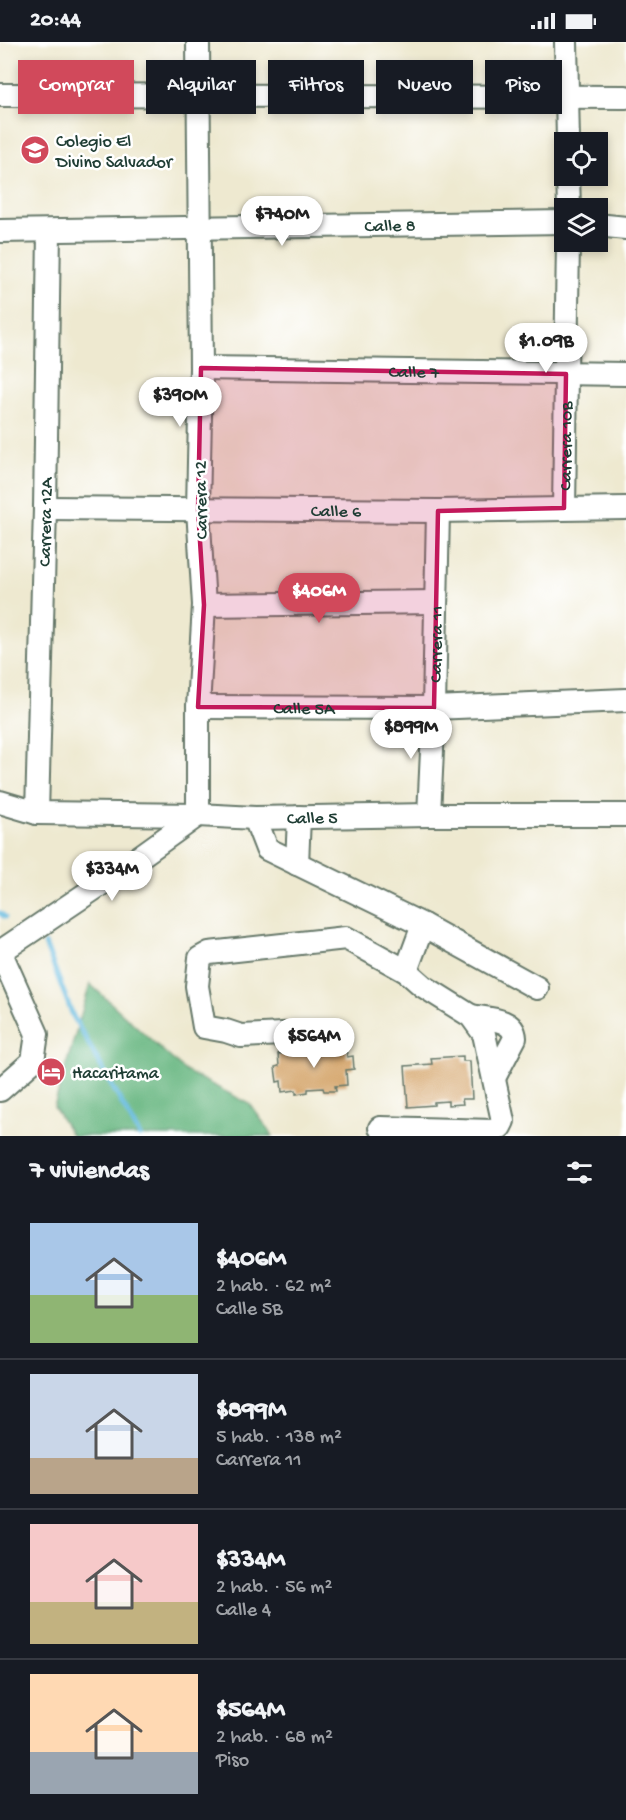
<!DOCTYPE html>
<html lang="es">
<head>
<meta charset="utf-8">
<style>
	:root { --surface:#171b24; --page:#20242c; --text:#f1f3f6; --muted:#9ea1a6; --line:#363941; --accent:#d1495b }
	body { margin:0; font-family:"Gochi Hand",sans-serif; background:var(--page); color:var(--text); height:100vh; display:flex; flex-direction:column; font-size:22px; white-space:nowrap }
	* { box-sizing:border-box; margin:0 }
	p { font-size:20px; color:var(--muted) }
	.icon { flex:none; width:33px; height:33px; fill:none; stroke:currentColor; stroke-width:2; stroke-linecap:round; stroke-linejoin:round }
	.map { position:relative; height:1094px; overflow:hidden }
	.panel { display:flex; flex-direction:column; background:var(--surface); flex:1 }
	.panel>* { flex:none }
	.guide { position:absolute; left:18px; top:18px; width:591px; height:54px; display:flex; gap:12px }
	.fabs { position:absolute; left:554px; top:90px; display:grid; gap:12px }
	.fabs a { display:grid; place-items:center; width:54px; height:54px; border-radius:0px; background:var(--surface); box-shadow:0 3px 9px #0003; font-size:30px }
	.price { position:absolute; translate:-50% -51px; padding:0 14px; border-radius:21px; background:#fff; color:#222; font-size:20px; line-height:39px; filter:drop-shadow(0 2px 3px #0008) }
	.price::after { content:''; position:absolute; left:50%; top:36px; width:18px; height:14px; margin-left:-9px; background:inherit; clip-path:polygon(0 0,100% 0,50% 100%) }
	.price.current { background:var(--accent); color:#fff }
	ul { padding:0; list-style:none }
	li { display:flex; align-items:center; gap:18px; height:150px; padding:0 30px }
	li+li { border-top:2px solid var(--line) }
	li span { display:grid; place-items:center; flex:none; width:168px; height:120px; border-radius:0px; color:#555 }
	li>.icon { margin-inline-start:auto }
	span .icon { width:72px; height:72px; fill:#fffc; stroke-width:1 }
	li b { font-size:26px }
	h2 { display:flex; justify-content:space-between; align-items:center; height:72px; padding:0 30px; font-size:26px }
	.pill { padding:0 21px; border-radius:0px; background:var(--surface); box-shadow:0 3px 9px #0003; font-size:21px; line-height:54px }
	.pill.current { background:var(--accent); color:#fff }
	.status { display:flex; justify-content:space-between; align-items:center; height:42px; padding:0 30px; background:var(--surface); direction:ltr }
	.status svg { height:16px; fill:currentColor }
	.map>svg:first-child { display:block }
	.forest { fill:#6ab883; stroke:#447a5c; stroke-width:1.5 }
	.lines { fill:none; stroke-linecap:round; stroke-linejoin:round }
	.stream { stroke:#5fb8dd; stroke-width:5 }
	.building { fill:#cf9956 }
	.minor-casing { stroke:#67796b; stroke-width:26 }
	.minor { stroke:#fff; stroke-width:22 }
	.marked { fill:#c2185b; fill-opacity:0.2; stroke:#c2185b; stroke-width:4.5; stroke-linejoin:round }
	.labels { text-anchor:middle; stroke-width:5; stroke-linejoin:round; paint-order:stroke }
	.poi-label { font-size:18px; fill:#1f3d34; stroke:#fff; text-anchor:start }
	.street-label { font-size:18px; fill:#1f3d34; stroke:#fff }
</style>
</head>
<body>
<div class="status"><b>20:44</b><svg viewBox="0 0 49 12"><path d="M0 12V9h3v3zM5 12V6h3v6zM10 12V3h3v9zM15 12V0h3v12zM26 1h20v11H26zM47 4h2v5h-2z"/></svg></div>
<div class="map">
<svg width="626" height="1094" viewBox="0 0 626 1094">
	<rect width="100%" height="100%" fill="#fff"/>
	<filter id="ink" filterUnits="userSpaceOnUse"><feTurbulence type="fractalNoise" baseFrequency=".0167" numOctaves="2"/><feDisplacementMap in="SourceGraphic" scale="12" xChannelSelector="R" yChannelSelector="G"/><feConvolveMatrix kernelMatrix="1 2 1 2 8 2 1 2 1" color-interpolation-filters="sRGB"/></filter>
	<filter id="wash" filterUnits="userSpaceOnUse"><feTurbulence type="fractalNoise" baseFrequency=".008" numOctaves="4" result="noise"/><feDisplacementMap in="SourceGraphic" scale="24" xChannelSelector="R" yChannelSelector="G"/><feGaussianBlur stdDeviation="1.35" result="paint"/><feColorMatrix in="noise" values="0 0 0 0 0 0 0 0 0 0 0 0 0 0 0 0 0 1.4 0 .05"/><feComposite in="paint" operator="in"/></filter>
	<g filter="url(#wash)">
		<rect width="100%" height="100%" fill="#eee9d0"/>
		<!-- forest -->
		<path class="forest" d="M 90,942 L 185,1029 L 250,1062 L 273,1094 L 72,1094 L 54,1065 Z"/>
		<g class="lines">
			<!-- stream -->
			<g class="stream">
				<path d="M 0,871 L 5,875"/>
				<path d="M 45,902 L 73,974 L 140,1094"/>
			</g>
		</g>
		<g id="blocks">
			<!-- building -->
			<g class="building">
				<path d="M 334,1003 L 334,1006 L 346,1005 L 347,1015 L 353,1014 L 354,1027 L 346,1028 L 347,1043 L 335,1044 L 336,1049 L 324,1049 L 323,1046 L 308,1047 L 308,1050 L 296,1052 L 296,1048 L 282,1050 L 281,1039 L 277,1040 L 275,1025 L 279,1024 L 278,1012 L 288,1011 L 288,1007 L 306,1005 L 307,1009 L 316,1008 L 315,1005 Z"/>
				<path d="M 463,1014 L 463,1019 L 470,1019 L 472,1057 L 462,1057 L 463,1062 L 448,1063 L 448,1059 L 434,1060 L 434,1063 L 408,1065 L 405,1024 L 432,1022 L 431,1016 Z"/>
			</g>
		</g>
	</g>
	<g filter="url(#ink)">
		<use href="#blocks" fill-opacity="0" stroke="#67796b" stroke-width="1.5"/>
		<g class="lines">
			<!-- minor casing -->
			<g class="minor-casing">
				<g id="minor">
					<path d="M 566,0 L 568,100"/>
					<path d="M 0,53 L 626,55"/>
					<path d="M 568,134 L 569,166"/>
					<path d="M 597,183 L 626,186"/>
					<path id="s1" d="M 0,189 L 564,180"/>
					<path id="s2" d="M 201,326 L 626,332"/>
					<path id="s3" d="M 45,466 L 438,469 L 626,466"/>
					<path id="s4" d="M 564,466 L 568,200"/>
					<path d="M 204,563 L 435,560"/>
					<path id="s5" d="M 198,665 L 434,666 L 626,658"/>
					<path id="s6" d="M 0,760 L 37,771 L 198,773 L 255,776 L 429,773 L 626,773"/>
					<path id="s7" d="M 37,771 L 45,466 L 49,189"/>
					<path id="s8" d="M 429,773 L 434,666 L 438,469"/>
					<path d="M 255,776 L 267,807 L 423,883 L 406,929"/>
					<path d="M 297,822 L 299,775"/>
					<path d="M 423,883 L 537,946"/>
					<path d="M 0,909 L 37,992 L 33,1019 L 0,1048"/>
					<path d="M 0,910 L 113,834 L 198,773 L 198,665 L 204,563 L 198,467 L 201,326 L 198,0"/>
					<path d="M 471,974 C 487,977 514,976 515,996 L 494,1036"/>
					<path d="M 322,990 L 241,994 L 226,989 L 204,985 L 197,944 L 200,916 L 209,911 L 346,896 L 406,929 L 423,944 L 471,974 L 484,992 L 503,1079 L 500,1085 L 494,1089 L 380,1086"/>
				</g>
			</g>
			<!-- minor -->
			<use href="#minor" class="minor"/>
		</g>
	</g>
	<!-- marked area -->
	<path class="marked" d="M 201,326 L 566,332 L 564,466 L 438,469 L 434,666 L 198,665 L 204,563 L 198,467 Z"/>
	<!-- icons -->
	<defs>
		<g id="school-disc" transform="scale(1.5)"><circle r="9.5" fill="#d1495b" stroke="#fff"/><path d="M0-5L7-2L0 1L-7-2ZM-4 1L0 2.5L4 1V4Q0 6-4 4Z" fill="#fff"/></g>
		<g id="hotel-disc" transform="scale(1.5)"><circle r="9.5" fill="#d1495b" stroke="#fff"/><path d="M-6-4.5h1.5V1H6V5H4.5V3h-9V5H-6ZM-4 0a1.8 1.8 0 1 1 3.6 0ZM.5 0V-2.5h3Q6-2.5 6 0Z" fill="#fff"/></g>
	</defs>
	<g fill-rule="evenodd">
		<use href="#school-disc" x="35" y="108"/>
		<use href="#hotel-disc" x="51" y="1030"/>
	</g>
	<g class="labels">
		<!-- poi labels -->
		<g class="poi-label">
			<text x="56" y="104">Colegio El<tspan x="56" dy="21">Divino Salvador</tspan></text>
			<text x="72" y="1036">Hacaritama</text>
		</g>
		<!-- street labels -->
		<g class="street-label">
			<text dy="6" stroke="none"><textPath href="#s1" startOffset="390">Calle 8</textPath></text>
			<text dy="6" stroke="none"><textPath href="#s2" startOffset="213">Calle 7</textPath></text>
			<text dy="6" stroke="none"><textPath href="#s4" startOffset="62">Carrera 10B</textPath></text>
			<text transform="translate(200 458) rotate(-91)" y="6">Carrera 12</text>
			<text dy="6" stroke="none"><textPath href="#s3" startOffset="291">Calle 6</textPath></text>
			<text dy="6" stroke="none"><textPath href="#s7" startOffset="291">Carrera 12A</textPath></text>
			<text dy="6" stroke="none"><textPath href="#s8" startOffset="171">Carrera 11</textPath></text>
			<text dy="6" stroke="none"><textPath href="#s5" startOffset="106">Calle 5A</textPath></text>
			<text dy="6" stroke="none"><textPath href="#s6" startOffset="314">Calle 5</textPath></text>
		</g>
	</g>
</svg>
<div class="fabs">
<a><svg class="icon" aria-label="locate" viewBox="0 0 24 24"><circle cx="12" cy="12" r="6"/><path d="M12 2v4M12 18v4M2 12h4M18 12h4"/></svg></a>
<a><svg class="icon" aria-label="layers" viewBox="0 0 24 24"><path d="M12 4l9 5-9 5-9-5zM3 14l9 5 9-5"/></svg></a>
</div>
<b class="price" style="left:282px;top:205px">$740M</b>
<b class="price" style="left:546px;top:332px">$1.09B</b>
<b class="price" style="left:180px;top:386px">$390M</b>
<b class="price current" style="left:319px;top:582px">$406M</b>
<b class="price" style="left:411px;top:718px">$899M</b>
<b class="price" style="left:112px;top:860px">$334M</b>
<b class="price" style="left:314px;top:1027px">$564M</b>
<div class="guide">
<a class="pill current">Comprar</a>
<a class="pill">Alquilar</a>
<a class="pill">Filtros</a>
<a class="pill">Nuevo</a>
<a class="pill">Piso</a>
</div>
</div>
<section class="panel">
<h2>7 viviendas<svg class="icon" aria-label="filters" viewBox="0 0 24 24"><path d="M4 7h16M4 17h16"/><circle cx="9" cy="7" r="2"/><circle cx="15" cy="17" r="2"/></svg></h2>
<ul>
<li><span style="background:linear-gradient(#a9c7e8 60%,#8fb573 0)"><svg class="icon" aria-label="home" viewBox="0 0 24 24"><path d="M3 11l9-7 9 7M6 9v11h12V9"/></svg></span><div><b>$406M</b><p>2 hab. · 62 m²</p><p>Calle 5B</p></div></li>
<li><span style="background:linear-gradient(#c9d6e8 70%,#b9a48a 0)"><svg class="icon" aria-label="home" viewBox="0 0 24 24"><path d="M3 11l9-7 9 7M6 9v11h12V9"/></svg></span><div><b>$899M</b><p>5 hab. · 138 m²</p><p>Carrera 11</p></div></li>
<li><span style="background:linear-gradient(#f6c9c9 65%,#c2b280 0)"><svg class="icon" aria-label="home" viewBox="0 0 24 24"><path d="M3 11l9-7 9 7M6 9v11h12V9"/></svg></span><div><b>$334M</b><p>2 hab. · 56 m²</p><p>Calle 4</p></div></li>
<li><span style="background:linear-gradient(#ffd9b3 65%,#9aa5b1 0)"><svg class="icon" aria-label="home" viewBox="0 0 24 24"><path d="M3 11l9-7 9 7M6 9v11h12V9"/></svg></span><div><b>$564M</b><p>2 hab. · 68 m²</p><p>Piso</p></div></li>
</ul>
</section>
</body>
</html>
